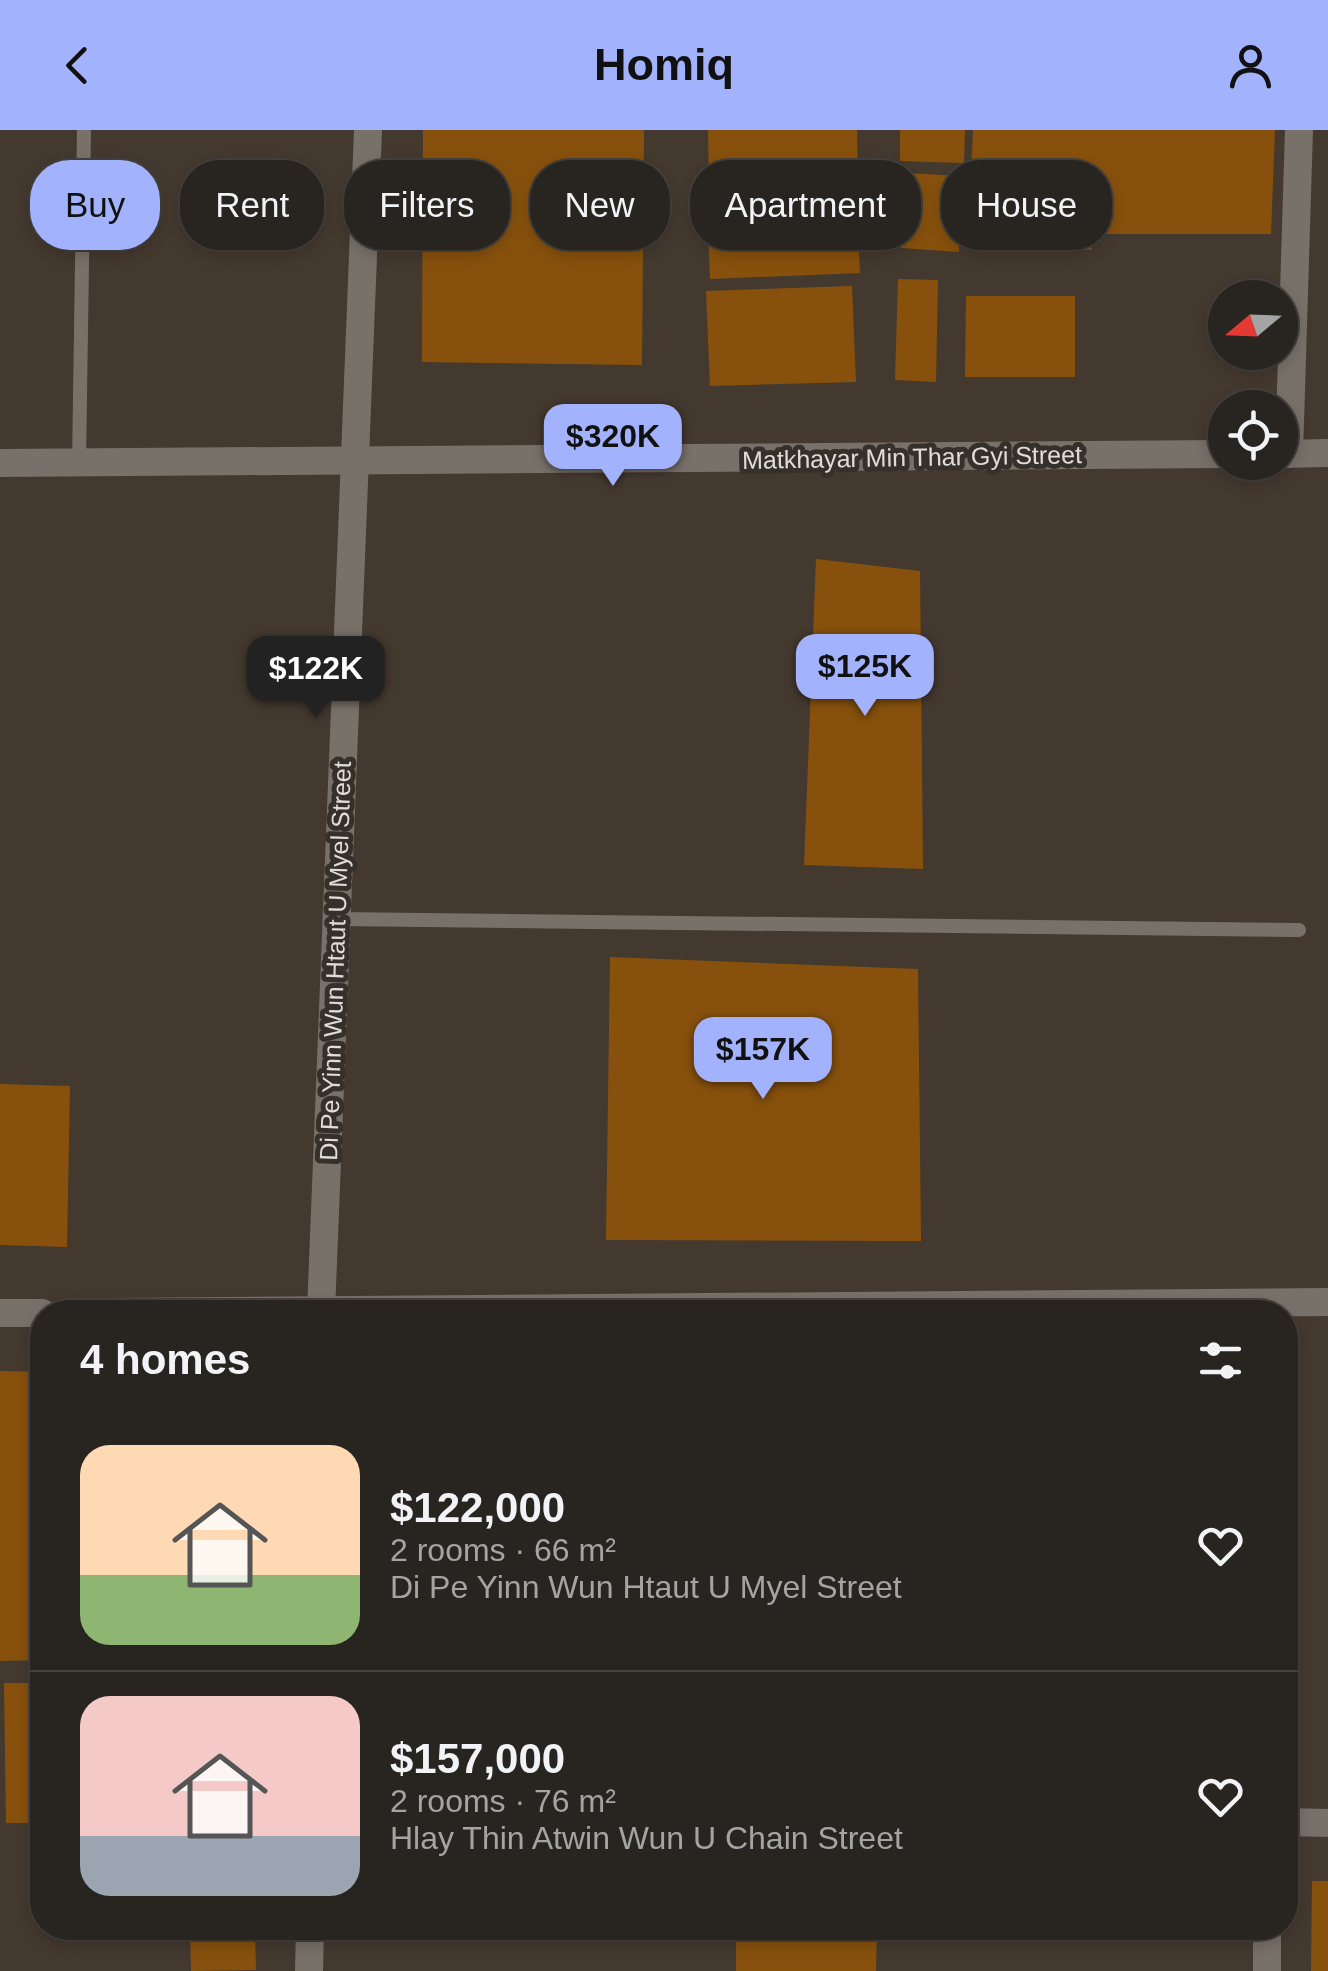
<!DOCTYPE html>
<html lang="en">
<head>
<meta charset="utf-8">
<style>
	:root { --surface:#282420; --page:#34302d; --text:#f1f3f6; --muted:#a5a4a5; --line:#44413e; --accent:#a3b2fd }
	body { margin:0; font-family:Arial,sans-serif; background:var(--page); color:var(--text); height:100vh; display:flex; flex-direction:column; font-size:38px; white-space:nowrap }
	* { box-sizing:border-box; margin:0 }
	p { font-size:32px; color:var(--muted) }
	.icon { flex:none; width:55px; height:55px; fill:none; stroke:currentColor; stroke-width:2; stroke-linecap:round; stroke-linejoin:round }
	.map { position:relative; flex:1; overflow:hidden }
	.side { position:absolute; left:30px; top:1170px; width:1268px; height:640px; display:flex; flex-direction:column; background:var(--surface); border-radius:40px; box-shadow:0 5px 15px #0003,0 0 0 2px var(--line) }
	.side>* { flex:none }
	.hud { position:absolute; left:30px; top:30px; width:1270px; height:90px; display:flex; gap:20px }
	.needle { width:65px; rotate:251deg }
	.buttons { position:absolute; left:1208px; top:150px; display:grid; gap:20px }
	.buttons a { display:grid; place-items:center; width:90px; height:90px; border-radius:50%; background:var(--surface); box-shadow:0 5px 15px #0003,0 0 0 2px var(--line); font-size:50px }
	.price { position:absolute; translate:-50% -85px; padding:0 22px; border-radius:20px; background:var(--accent); color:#111; font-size:32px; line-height:65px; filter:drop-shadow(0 2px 5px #0008) }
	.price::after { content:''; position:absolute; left:50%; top:60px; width:30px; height:22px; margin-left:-15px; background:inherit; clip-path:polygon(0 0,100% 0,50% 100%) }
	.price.current { background:#222; color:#fff }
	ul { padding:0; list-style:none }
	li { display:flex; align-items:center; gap:30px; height:250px; padding:0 50px }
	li+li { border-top:2px solid var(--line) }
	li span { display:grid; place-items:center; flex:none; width:280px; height:200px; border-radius:30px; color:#555 }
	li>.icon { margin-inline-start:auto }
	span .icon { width:120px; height:120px; fill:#fffc; stroke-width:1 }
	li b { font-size:42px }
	h2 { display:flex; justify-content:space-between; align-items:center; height:120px; padding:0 50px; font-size:42px }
	.pill { padding:0 35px; border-radius:40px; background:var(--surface); box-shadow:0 5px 15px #0003,0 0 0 2px var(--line); font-size:35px; line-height:90px }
	.pill.current { background:var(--accent); color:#111 }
	header { display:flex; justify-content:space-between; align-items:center; height:130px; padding:0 50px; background:var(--accent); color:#111; font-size:45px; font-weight:600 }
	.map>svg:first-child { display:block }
	.built { fill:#44392f; fill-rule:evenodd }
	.building { fill:#87510d }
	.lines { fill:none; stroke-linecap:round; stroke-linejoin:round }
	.lane { stroke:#78716a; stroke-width:14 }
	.street { stroke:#78716a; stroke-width:28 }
	.labels { text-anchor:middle; stroke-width:10; stroke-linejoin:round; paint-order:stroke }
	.street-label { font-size:25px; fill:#e0dcd9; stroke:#36302a }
</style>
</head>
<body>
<header><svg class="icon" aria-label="back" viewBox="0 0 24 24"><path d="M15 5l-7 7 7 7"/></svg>Homiq<svg class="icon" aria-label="person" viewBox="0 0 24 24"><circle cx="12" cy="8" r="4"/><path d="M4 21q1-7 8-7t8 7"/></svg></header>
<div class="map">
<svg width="1328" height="1841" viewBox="0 0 1328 1841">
	<rect width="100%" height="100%" fill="#36302a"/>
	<!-- built -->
	<path class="built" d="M 0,0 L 1328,0 L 1328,1841 L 0,1841 ZM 1225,168 L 1280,168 L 1280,222 L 1225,222 ZM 1225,278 L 1280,278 L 1280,332 L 1225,332 ZM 42,1182 L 1285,1182 L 1285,1798 L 42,1798 Z"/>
	<!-- building -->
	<g class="building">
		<path d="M 423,0 L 644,0 L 642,235 L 422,232 Z"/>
		<path d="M 708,0 L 857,0 L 858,55 L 709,59 Z"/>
		<path d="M 900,0 L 965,0 L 964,33 L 900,31 Z"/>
		<path d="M 973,0 L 1275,0 L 1271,104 L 1090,104 L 1092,120 L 968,118 Z"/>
		<path d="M 905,43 L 963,46 L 959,122 L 901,118 Z"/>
		<path d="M 856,68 L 860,143 L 710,149 L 707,73 Z"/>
		<path d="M 898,149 L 938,150 L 936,252 L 895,250 Z"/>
		<path d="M 852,156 L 856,252 L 710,256 L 706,161 Z"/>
		<path d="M 966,166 L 1075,166 L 1075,247 L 965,247 Z"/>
		<path d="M 816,429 L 920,441 L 923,739 L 804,735 Z"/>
		<path d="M 610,827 L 918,839 L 921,1111 L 606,1110 Z"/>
		<path d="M 0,954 L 70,956 L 67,1117 L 0,1115 Z"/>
		<path d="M 0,1241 L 42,1242 L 42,1530 L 0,1531 Z"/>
		<path d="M 4,1553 L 42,1553 L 42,1693 L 6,1693 Z"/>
		<path d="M 1312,1751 L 1328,1751 L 1328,1841 L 1311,1841 Z"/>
		<path d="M 190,1798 L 255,1798 L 256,1840 L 191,1841 Z"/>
		<path d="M 736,1798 L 877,1798 L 876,1841 L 736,1841 Z"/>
	</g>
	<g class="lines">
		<!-- lane -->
		<g class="lane">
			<path d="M 79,333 L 84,0"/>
			<path d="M 337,789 L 1299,800"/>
		</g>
		<!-- street -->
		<g class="street">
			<path d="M 1280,324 L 1328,323"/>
			<path d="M 1289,324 L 1299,0"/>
			<path d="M 0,333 L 1225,324"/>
			<path d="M 108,1182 L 1328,1172"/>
			<path d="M 321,1182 L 368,0"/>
			<path d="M 0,1183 L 42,1183"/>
			<path d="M 1285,1692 L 1328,1693"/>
			<path d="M 309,1841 L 310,1798"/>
			<path d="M 1267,1841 L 1267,1798"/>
		</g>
	</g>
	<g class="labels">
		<!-- street labels -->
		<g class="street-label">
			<text transform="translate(912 327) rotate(-1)" y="9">Matkhayar Min Thar Gyi Street</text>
			<text transform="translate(335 831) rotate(-88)" y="9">Di Pe Yinn Wun Htaut U Myel Street</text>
		</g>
	</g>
</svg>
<div class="buttons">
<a><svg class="needle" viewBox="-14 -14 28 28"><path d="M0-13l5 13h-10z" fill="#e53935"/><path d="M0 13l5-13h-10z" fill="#a5a4a5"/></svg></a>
<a><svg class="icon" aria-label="locate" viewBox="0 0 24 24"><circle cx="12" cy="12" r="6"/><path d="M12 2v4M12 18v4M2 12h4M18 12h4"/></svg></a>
</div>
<b class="price" style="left:613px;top:359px">$320K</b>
<b class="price" style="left:865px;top:589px">$125K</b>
<b class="price current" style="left:316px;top:591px">$122K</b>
<b class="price" style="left:763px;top:972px">$157K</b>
<div class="hud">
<a class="pill current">Buy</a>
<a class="pill">Rent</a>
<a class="pill">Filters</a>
<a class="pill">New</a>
<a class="pill">Apartment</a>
<a class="pill">House</a>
</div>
<section class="side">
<h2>4 homes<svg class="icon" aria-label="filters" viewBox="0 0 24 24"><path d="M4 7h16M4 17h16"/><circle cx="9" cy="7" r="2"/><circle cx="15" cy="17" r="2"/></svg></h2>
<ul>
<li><span style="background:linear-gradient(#ffd9b3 65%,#8fb573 0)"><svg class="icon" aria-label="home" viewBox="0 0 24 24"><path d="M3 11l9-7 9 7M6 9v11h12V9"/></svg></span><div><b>$122,000</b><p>2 rooms · 66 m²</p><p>Di Pe Yinn Wun Htaut U Myel Street</p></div><svg class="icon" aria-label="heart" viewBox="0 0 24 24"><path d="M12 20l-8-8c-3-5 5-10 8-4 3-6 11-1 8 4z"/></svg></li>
<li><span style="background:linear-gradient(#f6c9c9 70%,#9aa5b1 0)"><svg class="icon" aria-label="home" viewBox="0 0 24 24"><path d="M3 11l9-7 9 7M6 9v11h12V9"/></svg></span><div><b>$157,000</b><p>2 rooms · 76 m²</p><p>Hlay Thin Atwin Wun U Chain Street</p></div><svg class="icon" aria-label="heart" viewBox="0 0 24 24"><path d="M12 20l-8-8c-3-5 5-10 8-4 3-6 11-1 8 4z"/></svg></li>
</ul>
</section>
</div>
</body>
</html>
